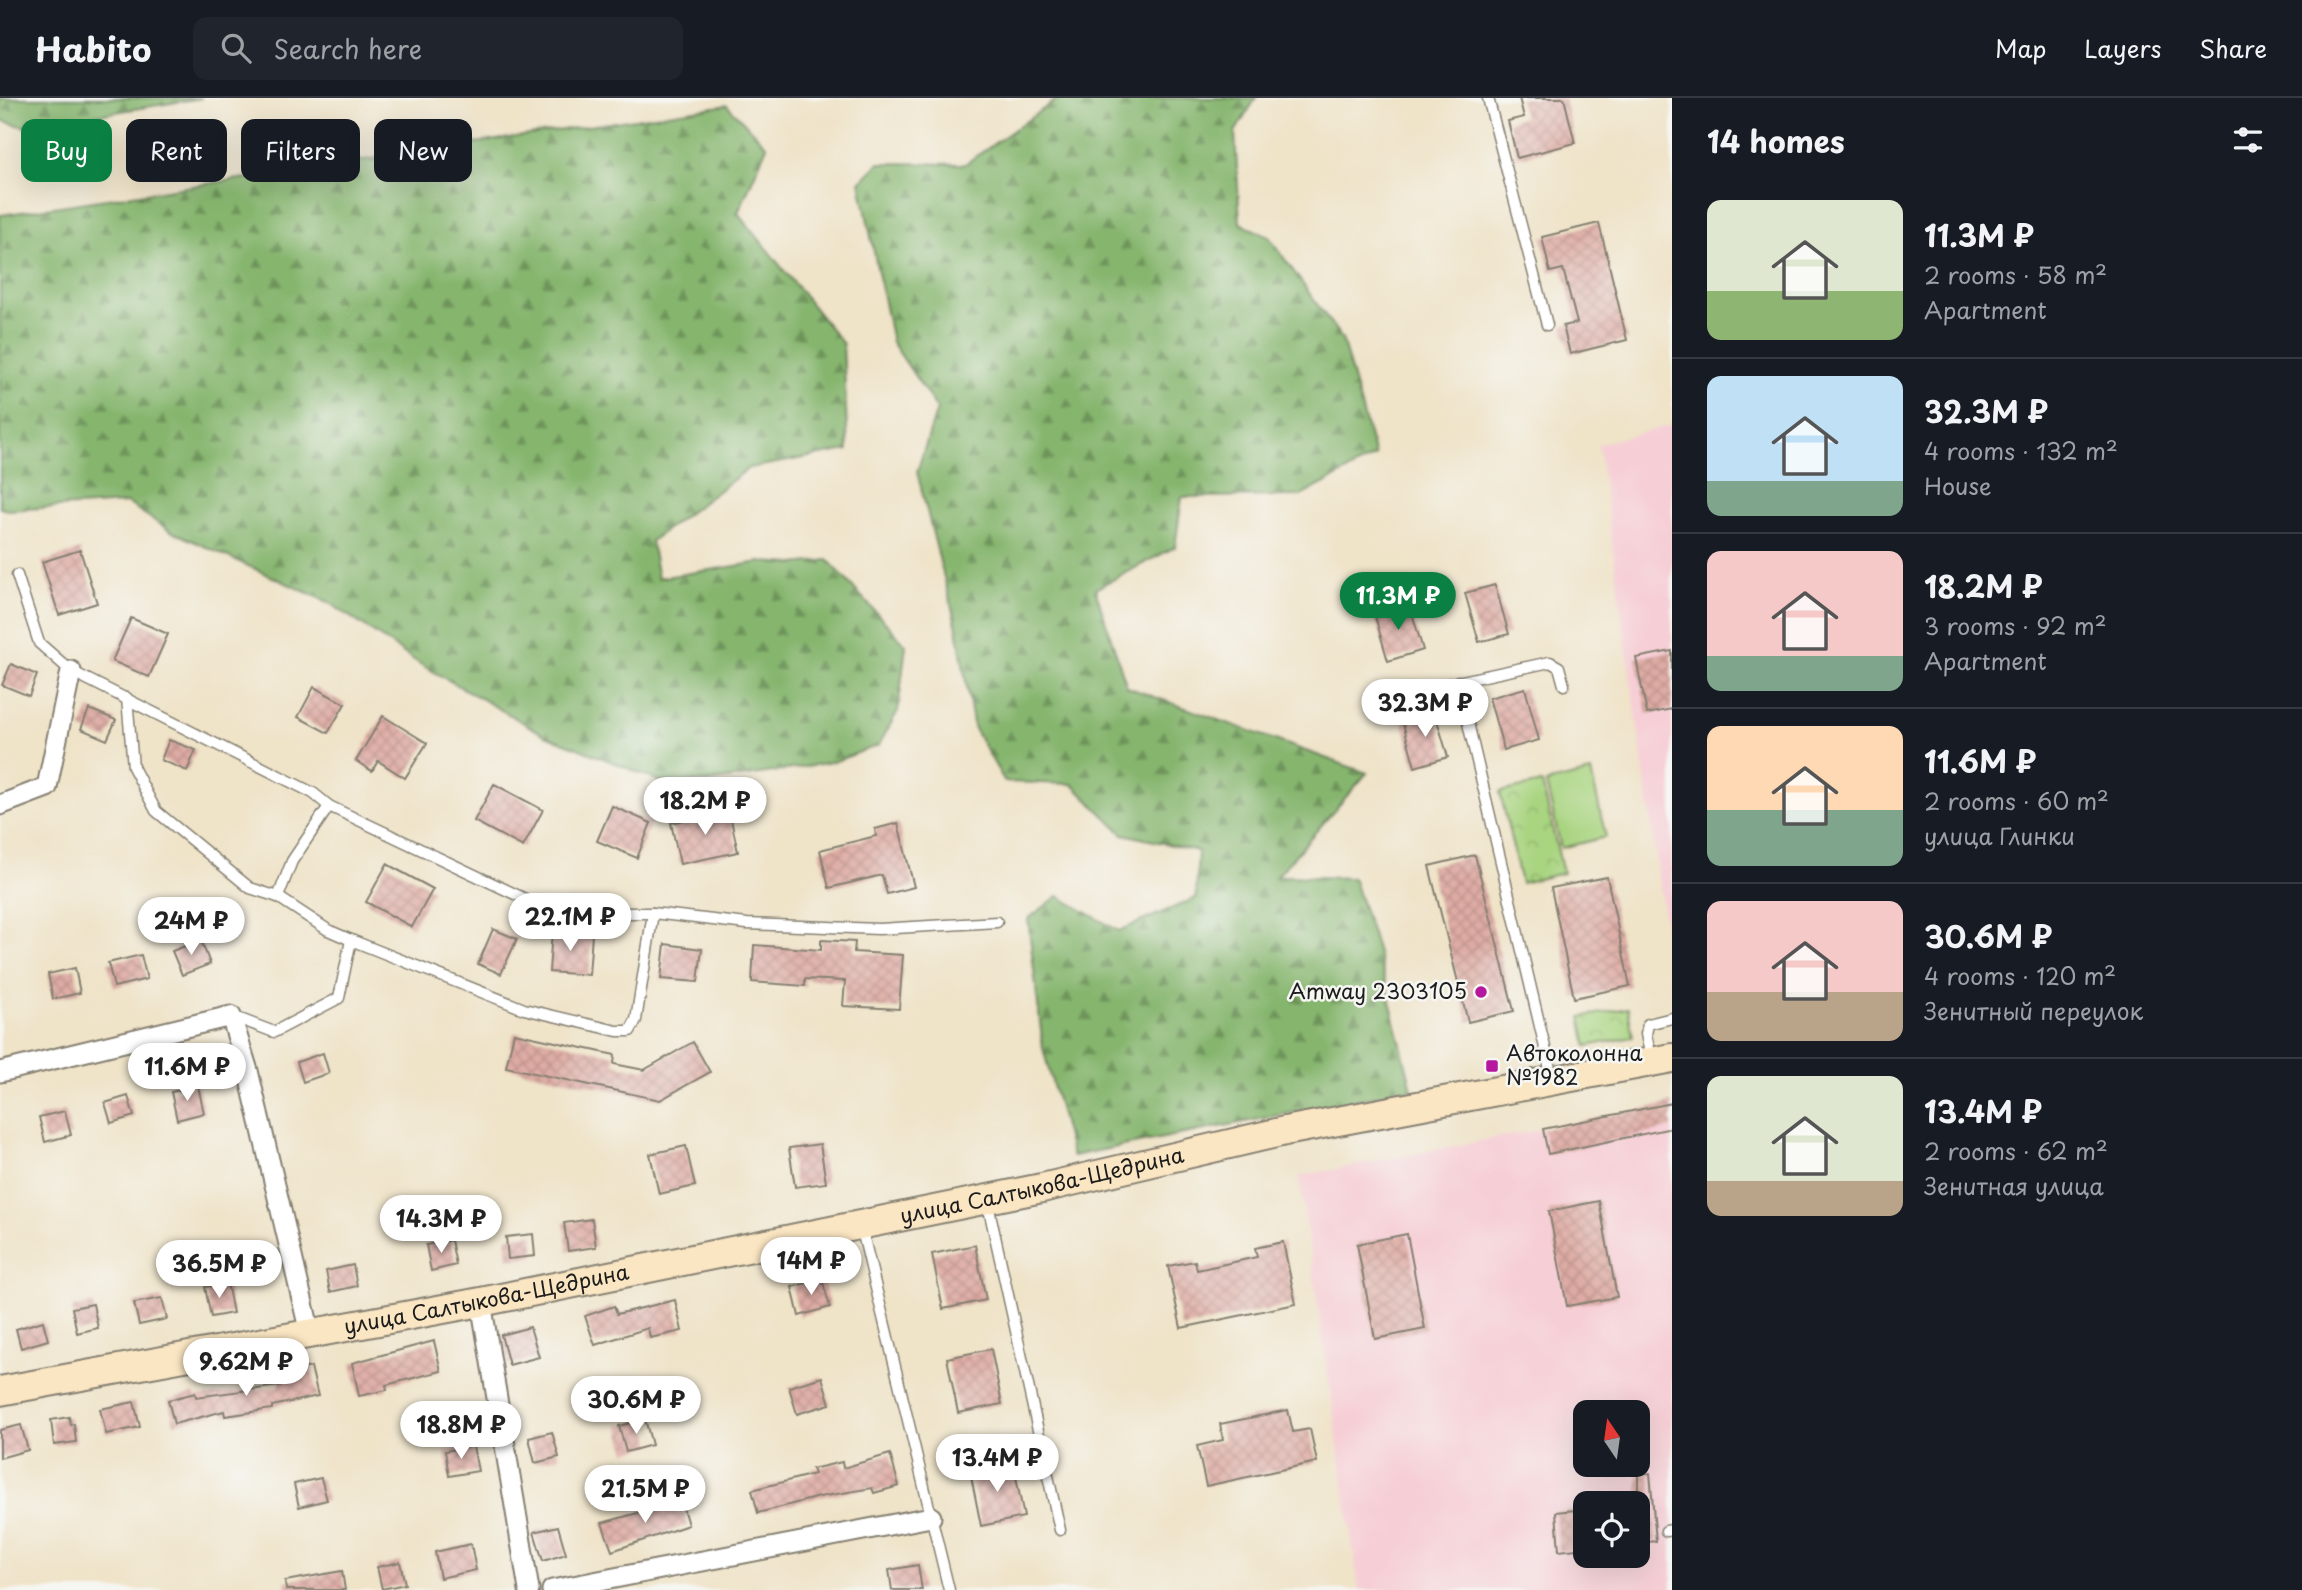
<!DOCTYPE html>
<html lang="en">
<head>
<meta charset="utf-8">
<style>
	:root { --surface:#171b24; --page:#20242c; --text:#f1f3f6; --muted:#9ea1a6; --line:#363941; --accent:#0b8043 }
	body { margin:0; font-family:"Playpen Sans",sans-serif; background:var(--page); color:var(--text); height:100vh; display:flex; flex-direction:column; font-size:26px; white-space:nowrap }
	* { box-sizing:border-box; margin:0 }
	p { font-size:23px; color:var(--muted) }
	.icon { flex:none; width:38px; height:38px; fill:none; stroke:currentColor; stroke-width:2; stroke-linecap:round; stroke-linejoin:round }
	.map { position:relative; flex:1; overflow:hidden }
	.details { display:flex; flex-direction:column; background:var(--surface); width:630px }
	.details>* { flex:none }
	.guide { position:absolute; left:21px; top:21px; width:665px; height:63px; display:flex; gap:14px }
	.needle { width:46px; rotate:347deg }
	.controls { position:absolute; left:1573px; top:1302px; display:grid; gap:14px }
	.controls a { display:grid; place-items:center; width:77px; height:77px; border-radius:14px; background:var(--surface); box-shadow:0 7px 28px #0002; font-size:35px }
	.price { position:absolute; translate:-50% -60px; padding:0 16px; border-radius:24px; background:#fff; color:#222; font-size:23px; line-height:46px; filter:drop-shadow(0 2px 4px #0008) }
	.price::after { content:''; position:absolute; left:50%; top:42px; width:21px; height:16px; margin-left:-10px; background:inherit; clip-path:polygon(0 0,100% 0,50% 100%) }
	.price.on { background:var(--accent); color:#fff }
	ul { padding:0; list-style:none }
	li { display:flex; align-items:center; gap:21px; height:175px; padding:0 35px }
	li+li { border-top:2px solid var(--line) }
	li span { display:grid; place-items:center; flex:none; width:196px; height:140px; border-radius:14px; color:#555 }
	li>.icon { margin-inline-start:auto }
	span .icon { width:84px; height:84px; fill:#fffc; stroke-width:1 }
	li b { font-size:30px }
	h2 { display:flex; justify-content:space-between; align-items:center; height:84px; padding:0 35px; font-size:30px }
	.chip { padding:0 24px; border-radius:14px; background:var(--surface); box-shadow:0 7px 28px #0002; font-size:24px; line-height:63px }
	.chip.on { background:var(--accent); color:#fff }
	header { display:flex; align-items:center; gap:42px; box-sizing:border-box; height:98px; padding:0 35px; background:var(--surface); border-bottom:2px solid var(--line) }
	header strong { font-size:33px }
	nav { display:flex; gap:38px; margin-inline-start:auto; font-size:24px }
	.search { width:490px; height:63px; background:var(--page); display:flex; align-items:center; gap:18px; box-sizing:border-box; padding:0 24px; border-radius:14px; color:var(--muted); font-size:26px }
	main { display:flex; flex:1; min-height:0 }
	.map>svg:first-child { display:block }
	.built { fill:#f6cfd6; fill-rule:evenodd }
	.forest { fill:url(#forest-firs); stroke:#516945; stroke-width:2 }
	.park { fill:url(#park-crowns); stroke:#62784e; stroke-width:2 }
	.pitch { fill:#a9d480; stroke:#62784e; stroke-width:2 }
	.building { fill:url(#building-cross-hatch) }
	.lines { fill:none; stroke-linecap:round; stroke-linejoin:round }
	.lane-casing { stroke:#868072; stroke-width:13 }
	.street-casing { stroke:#868072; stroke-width:23 }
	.secondary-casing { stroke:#868072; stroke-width:32 }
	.lane { stroke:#fff; stroke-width:10 }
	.street { stroke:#fff; stroke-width:19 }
	.secondary { stroke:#fbe6c3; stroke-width:28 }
	.poi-dot { fill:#b5179e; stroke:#f6f6f2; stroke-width:2.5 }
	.labels { text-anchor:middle; stroke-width:5; stroke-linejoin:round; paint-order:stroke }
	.poi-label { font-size:21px; fill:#1c1c1c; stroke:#f6f6f2; text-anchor:end }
	.street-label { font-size:21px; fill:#1c1c1c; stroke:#f6f6f2 }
</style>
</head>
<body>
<header>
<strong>Habito</strong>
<div class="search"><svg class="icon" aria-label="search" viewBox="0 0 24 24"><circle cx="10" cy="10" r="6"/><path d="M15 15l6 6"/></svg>Search here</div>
<nav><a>Map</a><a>Layers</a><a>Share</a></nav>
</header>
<main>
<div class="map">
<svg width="1672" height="1492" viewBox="0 0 1672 1492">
	<defs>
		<pattern id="forest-firs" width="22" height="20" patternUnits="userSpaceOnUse" patternTransform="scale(1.75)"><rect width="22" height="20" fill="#86b66e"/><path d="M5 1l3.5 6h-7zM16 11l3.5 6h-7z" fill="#6d935a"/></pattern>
		<pattern id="park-crowns" width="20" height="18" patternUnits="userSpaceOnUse" patternTransform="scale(1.75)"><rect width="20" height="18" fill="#a9d480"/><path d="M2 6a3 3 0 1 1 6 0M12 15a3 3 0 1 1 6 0" fill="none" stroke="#91b56e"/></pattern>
		<pattern id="building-cross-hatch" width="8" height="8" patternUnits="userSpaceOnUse" patternTransform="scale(1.75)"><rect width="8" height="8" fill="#deaca4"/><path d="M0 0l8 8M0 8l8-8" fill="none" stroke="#be938d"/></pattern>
	</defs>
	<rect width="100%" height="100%" fill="#f6f6f2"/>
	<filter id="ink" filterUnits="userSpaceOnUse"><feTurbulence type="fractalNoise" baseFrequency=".0143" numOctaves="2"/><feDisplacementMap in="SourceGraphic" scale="14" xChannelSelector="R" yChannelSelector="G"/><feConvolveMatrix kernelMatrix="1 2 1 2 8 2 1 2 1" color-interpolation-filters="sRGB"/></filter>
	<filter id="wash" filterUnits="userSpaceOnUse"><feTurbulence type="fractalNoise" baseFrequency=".00686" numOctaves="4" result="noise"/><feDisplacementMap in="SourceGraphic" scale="28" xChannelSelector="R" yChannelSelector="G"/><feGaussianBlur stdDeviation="1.57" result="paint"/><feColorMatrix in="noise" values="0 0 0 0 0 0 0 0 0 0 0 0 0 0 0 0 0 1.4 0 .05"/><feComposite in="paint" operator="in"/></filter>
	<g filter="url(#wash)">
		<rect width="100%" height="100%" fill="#efe3c8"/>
		<!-- built -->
		<g class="built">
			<path d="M 1672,327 L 1672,876 L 1598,346 Z"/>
			<path d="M 1672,1006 L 1672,1492 L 1359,1492 L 1299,1078 ZM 1586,1314 L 1638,1314 L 1638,1367 L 1586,1367 ZM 1586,1405 L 1638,1405 L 1638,1458 L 1586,1458 Z"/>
		</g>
		<!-- forest -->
		<g class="forest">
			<path d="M 0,0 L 202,0 L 24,29 L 0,22 Z"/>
			<path d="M 1059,0 L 1256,0 L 1235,34 L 1240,125 L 1269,139 L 1342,241 L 1375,358 L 1301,398 L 1182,399 L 1175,449 L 1095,491 L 1127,589 L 1367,675 L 1277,778 L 1353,780 L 1377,851 L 1412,991 L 1072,1058 L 1043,950 L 1028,821 L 1058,798 L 1119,833 L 1196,800 L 1198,753 L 1123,736 L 1072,686 L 1005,684 L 974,631 L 957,530 L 917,374 L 937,311 L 892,244 L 860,84 L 879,65 L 965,66 Z"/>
			<path d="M 727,7 L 767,48 L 738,115 L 843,246 L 848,352 L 749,370 L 651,443 L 658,480 L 761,464 L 794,466 L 828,462 L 906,547 L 898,613 L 879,647 L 836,663 L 799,670 L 707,684 L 662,684 L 545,637 L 420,566 L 328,504 L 171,433 L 127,405 L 8,412 L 0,410 L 0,117 Z"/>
		</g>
		<!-- park -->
		<g class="park">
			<path d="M 1542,685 L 1563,775 L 1521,785 L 1500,694 Z"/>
			<path d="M 1628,910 L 1633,939 L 1587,948 L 1581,919 Z"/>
		</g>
		<!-- pitch -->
		<path class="pitch" d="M 1591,674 L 1606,739 L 1561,750 L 1546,685 Z"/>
		<g id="blocks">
			<!-- building -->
			<g class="building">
				<path d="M 1519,0 L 1564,0 L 1575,45 L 1517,60 L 1508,23 L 1524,19 Z"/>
				<path d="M 1599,125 L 1627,242 L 1570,256 L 1563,228 L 1577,225 L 1563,171 L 1550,174 L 1542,139 Z"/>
				<path d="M 80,452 L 97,505 L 59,517 L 42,464 Z"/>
				<path d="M 1495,487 L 1509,536 L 1479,544 L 1465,495 Z"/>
				<path d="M 1409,505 L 1423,552 L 1388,563 L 1374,515 Z"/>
				<path d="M 131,520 L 168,536 L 149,579 L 112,563 Z"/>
				<path d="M 1672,553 L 1672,611 L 1647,616 L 1636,560 Z"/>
				<path d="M 11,566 L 37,577 L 29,598 L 2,587 Z"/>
				<path d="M 314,589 L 345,606 L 328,635 L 298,619 Z"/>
				<path d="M 1525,590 L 1539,642 L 1504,652 L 1489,600 Z"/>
				<path d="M 89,611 L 116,622 L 107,642 L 81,631 Z"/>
				<path d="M 1434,612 L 1448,659 L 1415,669 L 1402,622 Z"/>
				<path d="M 383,618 L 427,645 L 405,680 L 378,663 L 372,673 L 356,663 Z"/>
				<path d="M 169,642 L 196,652 L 187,673 L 161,662 Z"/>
				<path d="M 494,686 L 543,712 L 523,749 L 474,723 Z"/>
				<path d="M 612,708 L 651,725 L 637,760 L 597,743 Z"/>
				<path d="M 729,712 L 738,754 L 680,766 L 671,725 Z"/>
				<path d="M 898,725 L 914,789 L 887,796 L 882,777 L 829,790 L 820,752 L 876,738 L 875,731 Z"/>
				<path d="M 1475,757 L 1514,913 L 1468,924 L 1429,768 Z"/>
				<path d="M 387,766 L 433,791 L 412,829 L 366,804 Z"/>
				<path d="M 1607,779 L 1630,888 L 1574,900 L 1551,790 Z"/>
				<path d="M 493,831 L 517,841 L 501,876 L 478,866 Z"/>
				<path d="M 552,833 L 592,836 L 589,877 L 549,874 Z"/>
				<path d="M 201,842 L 210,866 L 182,877 L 172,853 Z"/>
				<path d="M 821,842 L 855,844 L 854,854 L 903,857 L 899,911 L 843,908 L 845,883 L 805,881 L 805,888 L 752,884 L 754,847 L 821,852 Z"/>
				<path d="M 665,846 L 702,851 L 698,884 L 661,881 Z"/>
				<path d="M 141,857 L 147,881 L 114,889 L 108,865 Z"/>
				<path d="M 75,870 L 80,895 L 53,901 L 48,876 Z"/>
				<path d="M 514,935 L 615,957 L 614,966 L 644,972 L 693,944 L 710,974 L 660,1002 L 506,969 Z"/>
				<path d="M 323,955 L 329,975 L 303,984 L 297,964 Z"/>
				<path d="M 198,988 L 204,1015 L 177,1022 L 171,994 Z"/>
				<path d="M 128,998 L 134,1018 L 111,1025 L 105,1005 Z"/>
				<path d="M 1672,1005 L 1672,1030 L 1548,1056 L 1543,1031 Z"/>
				<path d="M 65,1013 L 71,1037 L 45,1044 L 39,1019 Z"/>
				<path d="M 820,1046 L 826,1085 L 795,1089 L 789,1050 Z"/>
				<path d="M 686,1048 L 695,1088 L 659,1096 L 650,1056 Z"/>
				<path d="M 1599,1103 L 1617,1199 L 1567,1208 L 1549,1113 Z"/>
				<path d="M 592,1121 L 596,1149 L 568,1153 L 564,1125 Z"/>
				<path d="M 533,1136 L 535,1158 L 508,1161 L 506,1139 Z"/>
				<path d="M 1407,1136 L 1425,1231 L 1375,1241 L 1357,1146 Z"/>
				<path d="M 451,1142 L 456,1167 L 431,1173 L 426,1147 Z"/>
				<path d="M 1283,1144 L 1296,1206 L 1181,1230 L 1168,1168 L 1195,1163 L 1197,1172 L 1257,1159 L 1255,1150 Z"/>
				<path d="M 975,1147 L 986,1202 L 943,1211 L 932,1156 Z"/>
				<path d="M 353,1167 L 357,1188 L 330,1194 L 326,1173 Z"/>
				<path d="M 822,1181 L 830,1209 L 799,1218 L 792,1189 Z"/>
				<path d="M 227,1185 L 233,1215 L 211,1219 L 205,1189 Z"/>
				<path d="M 162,1200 L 167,1221 L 139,1227 L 134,1205 Z"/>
				<path d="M 675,1202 L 682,1233 L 650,1240 L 648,1230 L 595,1247 L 585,1218 L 614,1208 L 617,1216 Z"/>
				<path d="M 93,1206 L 98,1230 L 77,1235 L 72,1210 Z"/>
				<path d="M 43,1223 L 48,1242 L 21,1250 L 16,1231 Z"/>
				<path d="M 530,1229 L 539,1259 L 509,1267 L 501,1237 Z"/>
				<path d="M 434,1243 L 441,1273 L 386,1287 L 387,1292 L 359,1298 L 352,1265 Z"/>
				<path d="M 991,1251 L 1002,1306 L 958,1315 L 947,1260 Z"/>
				<path d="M 311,1269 L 318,1298 L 272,1308 L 272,1311 L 225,1318 L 224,1313 L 174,1326 L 168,1302 L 195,1295 L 196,1299 L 280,1288 L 278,1277 Z"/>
				<path d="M 822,1279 L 830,1306 L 797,1316 L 789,1289 Z"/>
				<path d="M 134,1304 L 140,1329 L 106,1336 L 100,1311 Z"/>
				<path d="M 1288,1312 L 1293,1334 L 1310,1331 L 1317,1364 L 1206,1388 L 1197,1348 L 1223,1342 L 1220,1326 Z"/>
				<path d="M 69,1319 L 71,1327 L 74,1326 L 76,1344 L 54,1347 L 51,1322 Z"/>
				<path d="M 645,1321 L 652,1347 L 626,1354 L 619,1328 Z"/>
				<path d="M 21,1327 L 28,1352 L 0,1360 L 0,1332 Z"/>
				<path d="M 552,1334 L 559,1359 L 535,1365 L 529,1340 Z"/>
				<path d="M 473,1348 L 478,1373 L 449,1378 L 445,1353 Z"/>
				<path d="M 890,1356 L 899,1388 L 874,1395 L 872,1390 L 819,1399 L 758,1415 L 752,1392 L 814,1376 L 812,1371 L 842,1364 L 843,1370 Z"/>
				<path d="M 1013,1364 L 1024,1419 L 981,1428 L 970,1373 Z"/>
				<path d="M 1650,1375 L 1656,1443 L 1638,1445 L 1638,1376 Z"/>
				<path d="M 321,1380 L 327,1402 L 299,1409 L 294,1386 Z"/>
				<path d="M 681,1403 L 688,1427 L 612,1453 L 602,1425 Z"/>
				<path d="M 1586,1411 L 1586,1450 L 1559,1453 L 1556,1414 Z"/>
				<path d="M 558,1428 L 566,1456 L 543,1463 L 534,1434 Z"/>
				<path d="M 471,1446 L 476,1472 L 440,1480 L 435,1454 Z"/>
				<path d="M 400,1464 L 405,1486 L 382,1491 L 377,1469 Z"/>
				<path d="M 918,1467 L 922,1492 L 892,1492 L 889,1472 Z"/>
				<path d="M 342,1473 L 345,1492 L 286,1492 L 285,1483 Z"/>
			</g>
		</g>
	</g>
	<g filter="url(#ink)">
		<use href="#blocks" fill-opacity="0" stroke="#868072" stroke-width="2"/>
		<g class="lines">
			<!-- lane casing -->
			<g class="lane-casing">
				<g id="lane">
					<path d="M 1488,0 L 1547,227"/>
					<path d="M 17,477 L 39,545 L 71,573 L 313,695 L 329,708 L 538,807 L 567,815 L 653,815 L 747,826 L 879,831 L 997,824"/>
					<path d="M 1458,583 L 1552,979"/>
					<path d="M 1397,597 L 1550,564 L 1559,569 L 1564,587"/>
					<path d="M 127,600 L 133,669 L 156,713 L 250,790 L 278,799"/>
					<path d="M 351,842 L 524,911 L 617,933 L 630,933 L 636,922 L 653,815"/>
					<path d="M 232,918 L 274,934 L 339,900 L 351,842 L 328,832 L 278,799 L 292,763 L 329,708"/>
					<path d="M 1651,960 L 1646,936 L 1648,926 L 1672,920"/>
					<path d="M 987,1102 L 1060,1432"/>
					<path d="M 861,1128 L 949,1492"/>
					<path d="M 1666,1433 L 1672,1432"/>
				</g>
			</g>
			<!-- street casing -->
			<g class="street-casing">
				<g id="street">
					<path d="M 0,707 L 47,689 L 71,573"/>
					<path d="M 0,974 L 231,918 L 248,973 L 310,1235"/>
					<path d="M 481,1204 L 529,1492"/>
					<path d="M 552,1492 L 931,1419"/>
				</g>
			</g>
			<!-- secondary casing -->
			<g class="secondary-casing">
				<g id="secondary">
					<path id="s1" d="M 0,1293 L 481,1204 L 1042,1090 L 1285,1033 L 1672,960"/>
				</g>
			</g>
			<!-- lane -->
			<use href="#lane" class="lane"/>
			<!-- street -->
			<use href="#street" class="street"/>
			<!-- secondary -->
			<use href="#secondary" class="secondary"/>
		</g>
	</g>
	<!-- markers -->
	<g class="poi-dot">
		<circle cx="1481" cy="894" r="7"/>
		<rect x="1485" y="961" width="14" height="14" rx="3.5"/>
	</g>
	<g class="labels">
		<!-- poi labels -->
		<g class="poi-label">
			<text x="1467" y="901">Amway 2303105</text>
			<text x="1506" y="963" text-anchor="start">Автоколонна<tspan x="1506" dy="24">№1982</tspan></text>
		</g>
		<!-- street labels -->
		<g class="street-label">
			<text dy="7" stroke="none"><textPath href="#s1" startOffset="1062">улица Салтыкова-Щедрина</textPath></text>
			<text dy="7" stroke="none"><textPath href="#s1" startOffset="495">улица Салтыкова-Щедрина</textPath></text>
		</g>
	</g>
</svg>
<div class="controls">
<a><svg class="needle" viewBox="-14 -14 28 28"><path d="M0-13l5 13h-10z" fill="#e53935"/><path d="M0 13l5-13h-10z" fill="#9ea1a6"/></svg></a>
<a><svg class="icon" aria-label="locate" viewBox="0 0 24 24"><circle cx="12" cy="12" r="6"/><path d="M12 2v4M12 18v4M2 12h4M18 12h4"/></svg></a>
</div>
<b class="price on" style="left:1398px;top:534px">11.3M ₽</b>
<b class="price" style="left:1425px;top:641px">32.3M ₽</b>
<b class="price" style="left:705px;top:739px">18.2M ₽</b>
<b class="price" style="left:570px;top:855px">22.1M ₽</b>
<b class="price" style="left:191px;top:859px">24M ₽</b>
<b class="price" style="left:187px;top:1005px">11.6M ₽</b>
<b class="price" style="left:441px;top:1157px">14.3M ₽</b>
<b class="price" style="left:811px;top:1199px">14M ₽</b>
<b class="price" style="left:219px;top:1202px">36.5M ₽</b>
<b class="price" style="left:246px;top:1300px">9.62M ₽</b>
<b class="price" style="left:636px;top:1338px">30.6M ₽</b>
<b class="price" style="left:461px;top:1363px">18.8M ₽</b>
<b class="price" style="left:997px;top:1396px">13.4M ₽</b>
<b class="price" style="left:645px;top:1427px">21.5M ₽</b>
<div class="guide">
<a class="chip on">Buy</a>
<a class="chip">Rent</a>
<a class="chip">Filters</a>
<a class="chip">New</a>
</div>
</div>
<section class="details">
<h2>14 homes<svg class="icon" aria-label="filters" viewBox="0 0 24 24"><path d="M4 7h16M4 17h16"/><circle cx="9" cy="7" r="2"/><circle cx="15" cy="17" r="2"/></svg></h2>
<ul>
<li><span style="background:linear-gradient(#dfe7d0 65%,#8fb573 0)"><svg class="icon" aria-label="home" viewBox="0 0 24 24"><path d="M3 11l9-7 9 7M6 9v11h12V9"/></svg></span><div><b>11.3M ₽</b><p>2 rooms · 58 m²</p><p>Apartment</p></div></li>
<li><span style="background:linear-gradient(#bfe0f5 75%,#7fa58c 0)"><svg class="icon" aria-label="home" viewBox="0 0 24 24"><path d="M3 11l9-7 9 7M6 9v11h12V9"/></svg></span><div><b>32.3M ₽</b><p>4 rooms · 132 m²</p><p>House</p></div></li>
<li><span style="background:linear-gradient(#f6c9c9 75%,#7fa58c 0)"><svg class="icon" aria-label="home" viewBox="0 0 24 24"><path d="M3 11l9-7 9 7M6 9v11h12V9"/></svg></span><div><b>18.2M ₽</b><p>3 rooms · 92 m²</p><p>Apartment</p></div></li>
<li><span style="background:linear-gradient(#ffd9b3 60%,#7fa58c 0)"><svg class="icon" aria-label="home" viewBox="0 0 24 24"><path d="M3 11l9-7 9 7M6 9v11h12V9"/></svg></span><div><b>11.6M ₽</b><p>2 rooms · 60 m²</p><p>улица Глинки</p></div></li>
<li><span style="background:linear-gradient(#f6c9c9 65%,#b9a48a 0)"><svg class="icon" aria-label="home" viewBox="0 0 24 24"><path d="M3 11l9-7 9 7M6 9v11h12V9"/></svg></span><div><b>30.6M ₽</b><p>4 rooms · 120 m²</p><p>Зенитный переулок</p></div></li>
<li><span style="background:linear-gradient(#dfe7d0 75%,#b9a48a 0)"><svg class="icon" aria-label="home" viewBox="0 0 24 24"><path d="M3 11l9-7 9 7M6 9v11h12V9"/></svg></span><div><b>13.4M ₽</b><p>2 rooms · 62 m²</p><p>Зенитная улица</p></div></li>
</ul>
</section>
</main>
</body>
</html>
